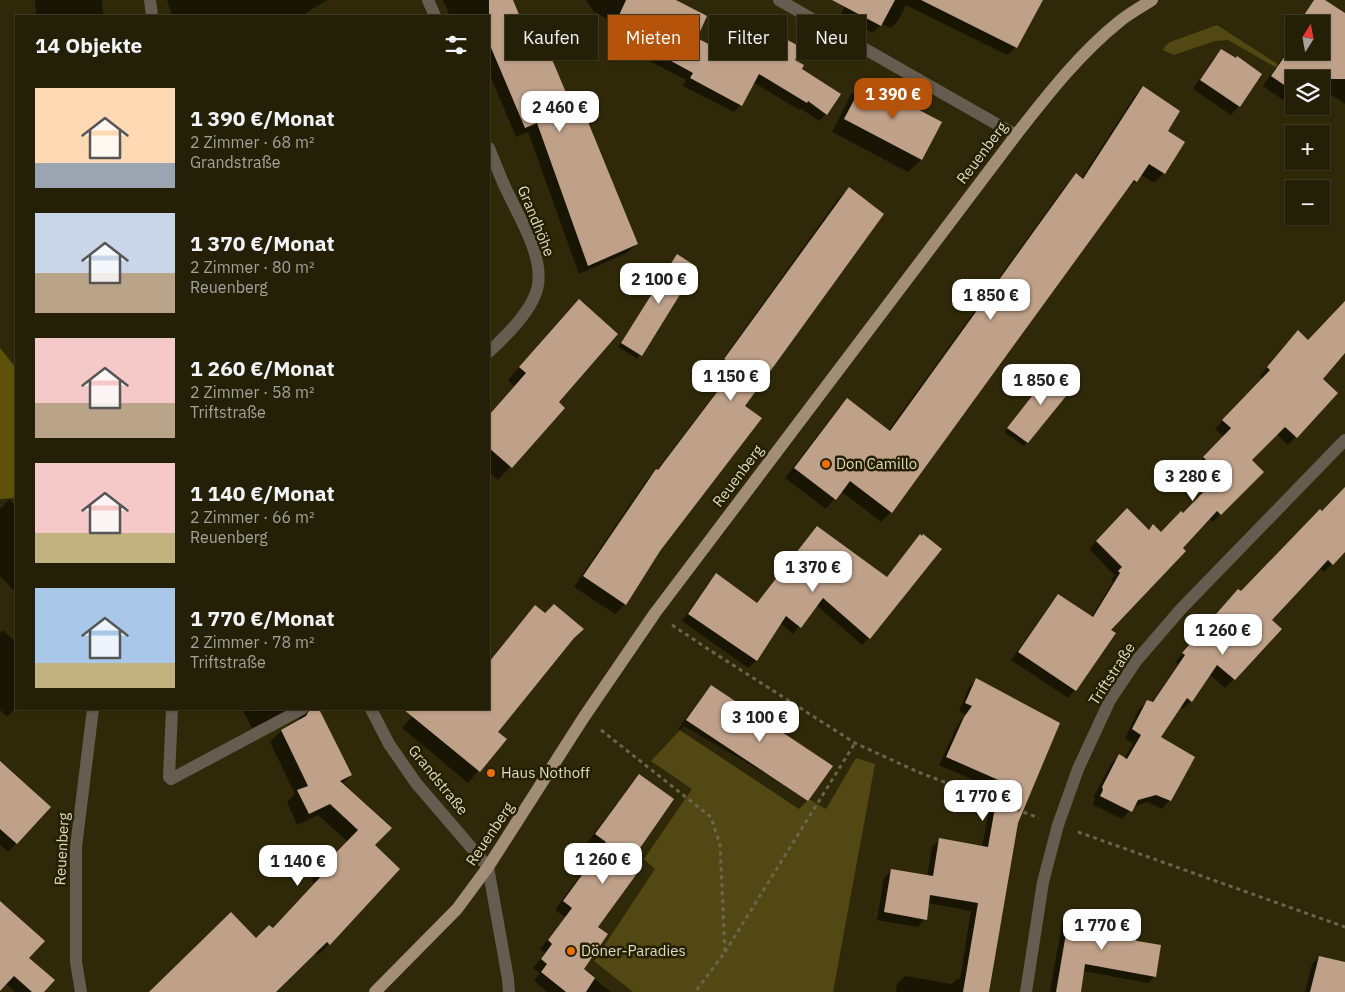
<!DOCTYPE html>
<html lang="de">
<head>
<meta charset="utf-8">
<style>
	:root { --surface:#241f07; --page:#2c2711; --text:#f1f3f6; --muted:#a3a29b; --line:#413d28; --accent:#b45309 }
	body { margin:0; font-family:"IBM Plex Sans",sans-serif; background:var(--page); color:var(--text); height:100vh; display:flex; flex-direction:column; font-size:19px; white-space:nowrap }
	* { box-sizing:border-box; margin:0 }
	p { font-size:16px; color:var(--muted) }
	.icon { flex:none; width:28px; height:28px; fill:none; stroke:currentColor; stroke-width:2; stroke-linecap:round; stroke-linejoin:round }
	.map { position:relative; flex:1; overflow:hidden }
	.side { position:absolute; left:15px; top:15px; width:475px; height:695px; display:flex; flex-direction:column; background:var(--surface); border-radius:0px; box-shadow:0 1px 4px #0004,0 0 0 1px var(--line) }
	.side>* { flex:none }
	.banner { position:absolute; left:505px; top:15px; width:475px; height:45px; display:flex; gap:10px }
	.needle { width:32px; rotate:11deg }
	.controls { position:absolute; left:1285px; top:15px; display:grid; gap:10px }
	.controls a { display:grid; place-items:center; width:45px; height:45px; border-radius:0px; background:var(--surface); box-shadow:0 1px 4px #0004,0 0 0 1px var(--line); font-size:25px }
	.price { position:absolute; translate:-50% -42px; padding:0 11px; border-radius:10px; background:#fff; color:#222; font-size:16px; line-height:32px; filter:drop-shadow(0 1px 2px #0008) }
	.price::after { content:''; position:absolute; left:50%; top:30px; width:15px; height:11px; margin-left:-8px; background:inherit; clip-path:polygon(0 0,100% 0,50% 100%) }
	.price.on { background:var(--accent); color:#fff }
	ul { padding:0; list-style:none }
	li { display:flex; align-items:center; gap:15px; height:125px; padding:0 20px }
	li span { display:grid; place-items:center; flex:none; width:140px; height:100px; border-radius:0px; color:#555 }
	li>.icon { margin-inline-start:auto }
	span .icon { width:60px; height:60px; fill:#fffc; stroke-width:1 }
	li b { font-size:21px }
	h2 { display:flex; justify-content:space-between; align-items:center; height:60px; padding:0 20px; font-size:21px }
	.tag { padding:0 18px; border-radius:0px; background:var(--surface); box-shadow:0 1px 4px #0004,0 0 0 1px var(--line); font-size:18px; line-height:45px }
	.tag.on { background:var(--accent); color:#fff }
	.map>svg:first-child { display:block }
	.green { fill:#524813 }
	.forest { fill:#5f520a }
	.shadow { fill:#0007 }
	.building { fill:#bfa089 }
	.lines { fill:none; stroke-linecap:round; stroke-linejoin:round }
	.path { stroke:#6b654a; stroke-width:3; stroke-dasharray:4 4; stroke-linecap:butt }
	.minor { stroke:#665c50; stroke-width:12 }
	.major { stroke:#a28e76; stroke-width:12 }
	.food-dot { fill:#e8710a; stroke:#262001; stroke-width:2 }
	.labels { text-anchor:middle; stroke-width:5; stroke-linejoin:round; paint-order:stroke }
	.street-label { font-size:15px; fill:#dddac8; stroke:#262001 }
	.poi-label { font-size:15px; fill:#dddac8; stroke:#262001; text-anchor:start }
</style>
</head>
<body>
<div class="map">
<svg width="1345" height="992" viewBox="0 0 1345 992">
	<rect width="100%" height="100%" fill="#302909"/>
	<!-- green -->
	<g class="green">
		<path d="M 1217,25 L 1279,65 L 1277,68 L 1228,40 L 1215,41 L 1174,55 L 1163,50 L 1165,46 L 1170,42 Z"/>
		<path d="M 684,726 L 826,809 L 856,758 L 875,764 L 833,992 L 633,992 L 594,961 L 655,869 L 644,859 L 692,789 L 651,761 Z"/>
	</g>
	<!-- forest -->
	<path class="forest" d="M 0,348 L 16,368 L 16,498 L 0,499 Z"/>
	<!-- shadow -->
	<g class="shadow">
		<path d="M 35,0 L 102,0 L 103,16 L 36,16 Z"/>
		<path d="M 167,0 L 327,0 L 301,16 L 172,16 Z"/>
		<path d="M 443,0 L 512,0 L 522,25 L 577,122 L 637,244 L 627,253 L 579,274 L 528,132 L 516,137 L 489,73 L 489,16 L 450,16 Z"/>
		<path d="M 586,0 L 674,0 L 695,38 L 735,59 L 748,33 L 756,25 L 793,60 L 826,114 L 819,121 L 800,108 L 799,110 L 753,82 L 741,105 L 734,112 L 683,86 L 686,80 L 644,58 L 648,49 L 610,30 L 613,22 L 594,12 Z"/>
		<path d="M 848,0 L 1039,0 L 1016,47 L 1007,55 L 906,5 L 898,21 L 891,28 L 882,24 L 873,33 L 840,16 Z"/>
		<path d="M 1314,0 L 1323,0 L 1345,14 L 1345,104 L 1321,88 L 1321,79 L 1294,79 L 1294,88 L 1283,100 L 1263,86 L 1291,45 L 1285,42 L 1294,28 L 1294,51 L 1321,51 L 1321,24 L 1296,24 Z"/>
		<path d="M 1222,50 L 1239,106 L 1231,115 L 1193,89 L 1213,59 Z"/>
		<path d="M 864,82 L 941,122 L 921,160 L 908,172 L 832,132 L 851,95 Z"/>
		<path d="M 1143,87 L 1166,131 L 1183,142 L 1164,173 L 1154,183 L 1140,174 L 1136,181 L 1126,190 L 891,512 L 881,522 L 841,491 L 826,509 L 785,478 L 838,409 L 847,400 L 888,431 L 1066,185 L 1076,175 L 1081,179 L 1134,97 Z"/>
		<path d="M 849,189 L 744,406 L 659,550 L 625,604 L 615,614 L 574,587 L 646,481 L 656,471 L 727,378 L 715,370 L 838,199 Z"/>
		<path d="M 678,255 L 696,267 L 637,359 L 618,347 Z"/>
		<path d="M 1345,303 L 1345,352 L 1321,379 L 1336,393 L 1288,445 L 1277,434 L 1250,460 L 1262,472 L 1213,522 L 1209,518 L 1109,630 L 1075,690 L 1068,698 L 1011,660 L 1051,603 L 1058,595 L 1091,617 L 1113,582 L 1111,579 L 1115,576 L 1089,549 L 1127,510 L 1149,531 L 1161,534 L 1183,515 L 1214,483 L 1196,465 L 1224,437 L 1215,429 L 1263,379 L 1260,376 L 1290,340 L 1308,341 Z"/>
		<path d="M 566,313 L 557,402 L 564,408 L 498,480 L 489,472 L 489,415 L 514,386 L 508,380 Z"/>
		<path d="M 1050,373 L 1027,442 L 1024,446 L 1004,432 Z"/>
		<path d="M 1345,488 L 1345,551 L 1324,572 L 1319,568 L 1270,620 L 1280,629 L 1234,679 L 1225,688 L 1209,674 L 1191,701 L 1183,709 L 1180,707 L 1159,738 L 1170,800 L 1162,809 L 1147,802 L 1133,807 L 1122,819 L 1093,805 L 1095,799 L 1094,796 L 1111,764 L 1119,756 L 1124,759 L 1133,744 L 1125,738 L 1139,709 L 1148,701 L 1151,703 L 1178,664 L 1175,662 L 1230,599 L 1241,593 Z"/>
		<path d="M 9,499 L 16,507 L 16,593 L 0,576 L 0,509 Z"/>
		<path d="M 810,535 L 886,578 L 920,536 L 869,638 L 862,645 L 816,605 L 793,634 L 780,623 L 756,661 L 748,668 L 682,621 L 709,582 L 716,575 L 756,604 Z"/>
		<path d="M 535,607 L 571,639 L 497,732 L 505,739 L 468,783 L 402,728 L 418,709 L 489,709 L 489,661 L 524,618 Z"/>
		<path d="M 3,630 L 16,643 L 16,707 L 7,717 L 0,710 L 0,633 Z"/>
		<path d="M 976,680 L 1016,823 L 988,992 L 896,992 L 897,984 L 905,976 L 952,984 L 957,979 L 960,979 L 971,911 L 928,903 L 925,919 L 918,927 L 877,920 L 884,878 L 892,870 L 927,877 L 932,847 L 940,840 L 982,847 L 990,805 L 996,790 L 939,765 L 957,726 L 965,714 L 959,711 L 969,687 Z"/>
		<path d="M 711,686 L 831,767 L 807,801 L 799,809 L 678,729 L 703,695 Z"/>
		<path d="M 242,709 L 317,709 L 351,775 L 342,784 L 373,845 L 329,944 L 318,955 L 315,953 L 275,992 L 151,992 L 272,930 L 315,884 L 311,880 L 348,842 L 318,815 L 297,825 L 287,802 L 295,794 L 270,742 L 281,731 L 299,721 L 299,717 L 261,724 L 252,728 Z"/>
		<path d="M 0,763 L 50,807 L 8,852 L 0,845 Z"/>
		<path d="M 639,775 L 630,861 L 596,927 L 582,969 L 611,992 L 547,992 L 534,981 L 540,973 L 533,968 L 545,953 L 540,949 L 565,917 L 555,910 L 598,851 L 587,843 L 631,784 Z"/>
		<path d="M 0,902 L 28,958 L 42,992 L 15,992 L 5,983 L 0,983 Z"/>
		<path d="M 1070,911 L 1100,923 L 1155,976 L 1148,983 L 1083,971 L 1080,992 L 1050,992 L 1063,918 Z"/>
		<path d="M 1319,957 L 1345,963 L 1345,992 L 1305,992 L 1312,964 Z"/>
	</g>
	<!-- building -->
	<g class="building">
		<path d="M 489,0 L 513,0 L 523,24 L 535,19 L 578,121 L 586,117 L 638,244 L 588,266 L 537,123 L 525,128 L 489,43 Z"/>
		<path d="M 626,0 L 676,0 L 707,16 L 697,38 L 737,59 L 756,24 L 801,47 L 795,60 L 804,65 L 802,69 L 841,94 L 827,115 L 808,101 L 807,103 L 759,74 L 742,106 L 690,78 L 693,73 L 651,50 L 654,42 L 616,22 Z"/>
		<path d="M 832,0 L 895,0 L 881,26 Z"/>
		<path d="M 921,0 L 1043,0 L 1017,48 Z"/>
		<path d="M 1314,0 L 1325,0 L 1345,13 L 1345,79 L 1294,79 L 1293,91 L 1271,76 L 1294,43 L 1294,51 L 1321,51 L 1321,24 L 1298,24 Z"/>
		<path d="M 1221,49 L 1236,58 L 1237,56 L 1262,74 L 1240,107 L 1200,80 Z"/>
		<path d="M 864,81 L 942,122 L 922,160 L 844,119 Z"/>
		<path d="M 1143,86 L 1180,111 L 1168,131 L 1185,142 L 1165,174 L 1149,164 L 1137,182 L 1134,180 L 892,513 L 850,481 L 836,500 L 794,468 L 847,398 L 890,431 L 1076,173 L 1083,179 Z"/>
		<path d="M 849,187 L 884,214 L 745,406 L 762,418 L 660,551 L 626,605 L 583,576 L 656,469 L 658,470 L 736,367 L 724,359 Z"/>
		<path d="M 677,254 L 697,267 L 642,356 L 621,343 Z"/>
		<path d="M 579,299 L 618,334 L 559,402 L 565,408 L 512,468 L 489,448 L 489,415 L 526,373 L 519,367 Z"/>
		<path d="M 1345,301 L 1345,353 L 1323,379 L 1338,393 L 1297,438 L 1285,427 L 1252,460 L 1264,472 L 1221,515 L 1217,511 L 1183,548 L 1186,551 L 1111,630 L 1116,633 L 1076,691 L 1018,652 L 1058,594 L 1093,617 L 1120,573 L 1118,571 L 1122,567 L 1096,541 L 1127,508 L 1149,530 L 1153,524 L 1161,532 L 1181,511 L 1183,513 L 1221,474 L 1203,457 L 1231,428 L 1222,420 L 1270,370 L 1267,367 L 1298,330 L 1308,340 Z"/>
		<path d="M 1054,368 L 1075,385 L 1028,443 L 1007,428 Z"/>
		<path d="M 1345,487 L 1345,552 L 1333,565 L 1328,560 L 1272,620 L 1282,629 L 1235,680 L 1217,665 L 1192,702 L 1187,698 L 1161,737 L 1195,757 L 1171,801 L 1156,795 L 1138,800 L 1132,812 L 1100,796 L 1103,790 L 1102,787 L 1119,754 L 1127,759 L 1141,735 L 1132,729 L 1147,700 L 1153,702 L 1185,655 L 1182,653 L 1238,589 L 1241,591 L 1320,509 L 1322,511 Z"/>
		<path d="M 817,526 L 887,577 L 920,534 L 922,536 L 923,534 L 942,549 L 870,639 L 823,598 L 801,628 L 786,616 L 757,661 L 688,614 L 716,573 L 757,603 Z"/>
		<path d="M 554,604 L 584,629 L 574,638 L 498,732 L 507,739 L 480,772 L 403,709 L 489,709 L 489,662 L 535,605 L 545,613 Z"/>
		<path d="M 976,678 L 1060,723 L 1018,823 L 989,992 L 963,992 L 978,903 L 930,895 L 927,920 L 884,912 L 891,869 L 933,876 L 939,838 L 988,847 L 997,796 L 1003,782 L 946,757 L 964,717 L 972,706 L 965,703 Z"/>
		<path d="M 711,685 L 833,766 L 808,801 L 686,720 Z"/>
		<path d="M 310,709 L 319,709 L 352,775 L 340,781 L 392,828 L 375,845 L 400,869 L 330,945 L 327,942 L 276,992 L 149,992 L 231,912 L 256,938 L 269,925 L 273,928 L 325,872 L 321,868 L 358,830 L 330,804 L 309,814 L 297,790 L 308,786 L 281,730 L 306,716 Z"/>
		<path d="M 0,761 L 51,807 L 17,844 L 0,829 Z"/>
		<path d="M 639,774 L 674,799 L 631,861 L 641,868 L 598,927 L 608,934 L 584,969 L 595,978 L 586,992 L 566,992 L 541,972 L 547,964 L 541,959 L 552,944 L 548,940 L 572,908 L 563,901 L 606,842 L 595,834 Z"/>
		<path d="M 0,901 L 45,941 L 29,958 L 55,980 L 44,992 L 32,992 L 14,976 L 0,991 Z"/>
		<path d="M 1070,910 L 1102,916 L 1101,922 L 1119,925 L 1137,941 L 1161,945 L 1156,977 L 1085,964 L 1081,992 L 1056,992 Z"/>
		<path d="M 1319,956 L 1345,962 L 1345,992 L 1310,992 Z"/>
	</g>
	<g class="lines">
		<!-- path -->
		<g class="path">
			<path d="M 672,625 L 711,651 L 855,743 L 918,772 L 1039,818"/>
			<path d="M 601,730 L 711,817 L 720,845 L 725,952 L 695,992"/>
			<path d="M 1078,832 L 1345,927"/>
			<path d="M 725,952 L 855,743"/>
		</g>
		<!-- minor -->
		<g class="minor">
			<path d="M 150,0 L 152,16"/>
			<path d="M 428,0 L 435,16"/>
			<path d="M 779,0 L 1016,135"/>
			<path d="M 489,148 C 495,162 500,177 507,191 C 519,217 543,255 538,285 C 534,309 506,336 489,352"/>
			<path d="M 172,709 L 169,777 L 171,779 L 302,709"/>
			<path d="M 371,709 L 389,744 L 416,783 L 488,867 L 508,979 L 509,992"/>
			<path d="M 81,992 L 76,962 L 76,847 L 93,709"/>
			<path d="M 1026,992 L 1043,882 L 1058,825 L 1078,769 L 1110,700 L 1137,660 L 1181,609 L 1345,440"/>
		</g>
		<!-- major -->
		<path class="major" d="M 375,992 L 457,909 L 488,867 L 584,717 L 655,613 L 1016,135 C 1048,94 1080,53 1120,21 C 1130,13 1141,7 1152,0"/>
	</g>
	<!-- markers -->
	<g class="food-dot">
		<circle cx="826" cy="464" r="5"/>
		<circle cx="491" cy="773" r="5"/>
		<circle cx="571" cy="951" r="5"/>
	</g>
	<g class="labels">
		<!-- street labels -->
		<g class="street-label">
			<text transform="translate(982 153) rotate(-53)" y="5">Reuenberg</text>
			<text transform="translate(536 221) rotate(68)" y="5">Grandhöhe</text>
			<text transform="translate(738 476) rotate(-53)" y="5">Reuenberg</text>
			<text transform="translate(1112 674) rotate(-57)" y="5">Triftstraße</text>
			<text transform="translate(438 780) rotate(51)" y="5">Grandstraße</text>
			<text transform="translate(490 834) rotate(-56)" y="5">Reuenberg</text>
			<text transform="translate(62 849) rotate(-87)" y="5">Reuenberg</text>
		</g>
		<!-- poi labels -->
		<g class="poi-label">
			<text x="836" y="469">Don Camillo</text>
			<text x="501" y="778">Haus Nothoff</text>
			<text x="581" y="956">Döner-Paradies</text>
		</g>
	</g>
</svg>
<div class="controls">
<a><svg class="needle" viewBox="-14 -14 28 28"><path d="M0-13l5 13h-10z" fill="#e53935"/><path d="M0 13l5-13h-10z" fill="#a3a29b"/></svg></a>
<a><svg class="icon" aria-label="layers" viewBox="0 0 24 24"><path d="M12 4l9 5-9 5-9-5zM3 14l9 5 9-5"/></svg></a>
<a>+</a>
<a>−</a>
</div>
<b class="price on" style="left:893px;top:120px">1 390 €</b>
<b class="price" style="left:560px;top:133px">2 460 €</b>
<b class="price" style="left:659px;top:305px">2 100 €</b>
<b class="price" style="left:991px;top:321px">1 850 €</b>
<b class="price" style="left:731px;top:402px">1 150 €</b>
<b class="price" style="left:1041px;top:406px">1 850 €</b>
<b class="price" style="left:1193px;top:502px">3 280 €</b>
<b class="price" style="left:813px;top:593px">1 370 €</b>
<b class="price" style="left:1223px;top:656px">1 260 €</b>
<b class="price" style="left:760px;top:743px">3 100 €</b>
<b class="price" style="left:983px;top:822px">1 770 €</b>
<b class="price" style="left:603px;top:885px">1 260 €</b>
<b class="price" style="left:298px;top:887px">1 140 €</b>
<b class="price" style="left:1102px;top:951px">1 770 €</b>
<div class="banner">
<a class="tag">Kaufen</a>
<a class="tag on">Mieten</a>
<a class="tag">Filter</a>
<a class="tag">Neu</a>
</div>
<section class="side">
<h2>14 Objekte<svg class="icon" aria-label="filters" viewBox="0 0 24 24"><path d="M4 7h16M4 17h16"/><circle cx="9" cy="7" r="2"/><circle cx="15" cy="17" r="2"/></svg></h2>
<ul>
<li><span style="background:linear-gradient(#ffd9b3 75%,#9aa5b1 0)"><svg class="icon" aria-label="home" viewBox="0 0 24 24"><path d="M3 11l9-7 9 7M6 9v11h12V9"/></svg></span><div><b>1 390 €/Monat</b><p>2 Zimmer · 68 m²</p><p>Grandstraße</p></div></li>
<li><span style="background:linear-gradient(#c9d6e8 60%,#b9a48a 0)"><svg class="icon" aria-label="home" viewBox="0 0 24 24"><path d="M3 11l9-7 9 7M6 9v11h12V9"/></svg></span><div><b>1 370 €/Monat</b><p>2 Zimmer · 80 m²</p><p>Reuenberg</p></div></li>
<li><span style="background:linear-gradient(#f6c9c9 65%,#b9a48a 0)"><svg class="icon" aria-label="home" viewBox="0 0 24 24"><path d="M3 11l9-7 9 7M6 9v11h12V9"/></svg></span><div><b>1 260 €/Monat</b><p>2 Zimmer · 58 m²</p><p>Triftstraße</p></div></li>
<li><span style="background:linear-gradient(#f6c9c9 70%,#c2b280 0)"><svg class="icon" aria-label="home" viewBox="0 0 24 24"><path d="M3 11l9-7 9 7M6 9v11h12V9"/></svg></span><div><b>1 140 €/Monat</b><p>2 Zimmer · 66 m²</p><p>Reuenberg</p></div></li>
<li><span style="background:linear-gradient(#a9c7e8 75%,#c2b280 0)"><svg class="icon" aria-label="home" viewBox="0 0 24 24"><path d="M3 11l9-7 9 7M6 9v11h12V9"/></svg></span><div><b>1 770 €/Monat</b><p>2 Zimmer · 78 m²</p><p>Triftstraße</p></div></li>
</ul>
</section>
</div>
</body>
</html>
